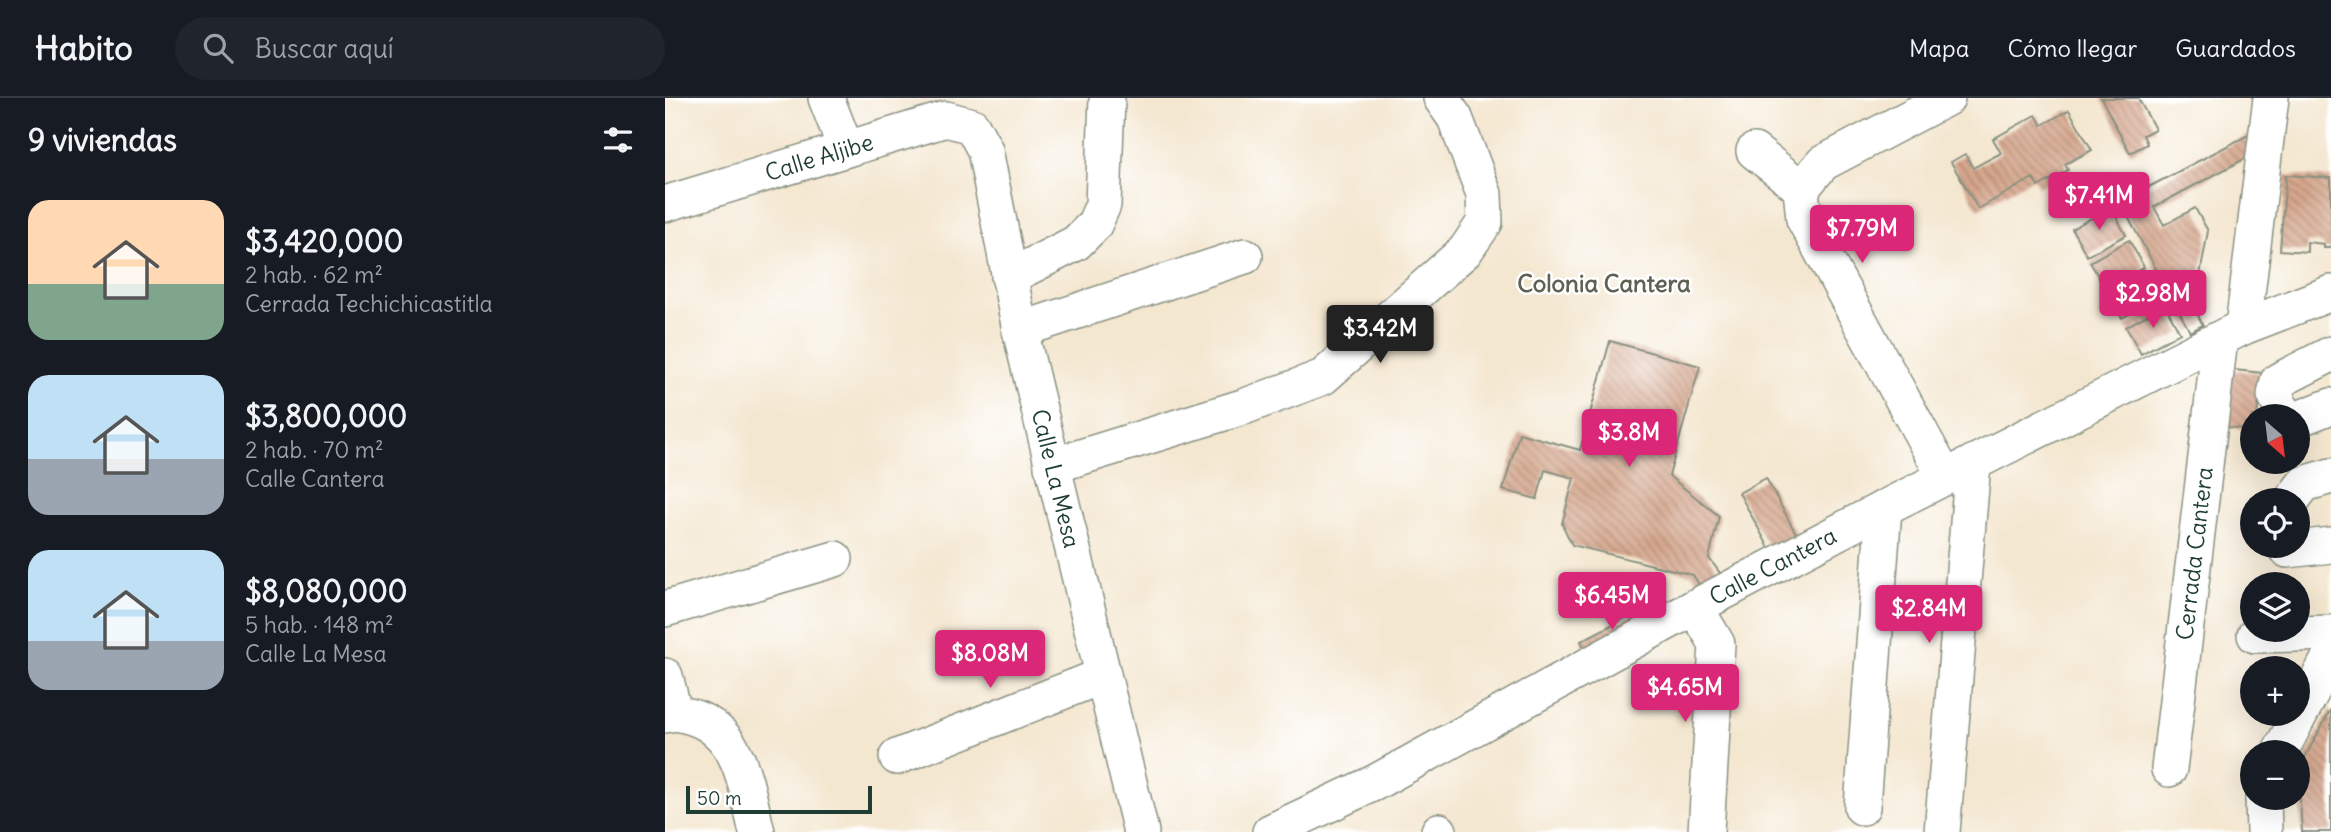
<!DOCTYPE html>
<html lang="es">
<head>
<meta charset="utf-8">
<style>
	:root { --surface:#171b24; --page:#20242c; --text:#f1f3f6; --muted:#9ea1a6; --line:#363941; --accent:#db2777 }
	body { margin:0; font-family:Delius,sans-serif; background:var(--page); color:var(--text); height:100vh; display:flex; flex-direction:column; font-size:26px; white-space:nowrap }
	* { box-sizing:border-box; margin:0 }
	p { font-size:23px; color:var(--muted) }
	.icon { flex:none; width:38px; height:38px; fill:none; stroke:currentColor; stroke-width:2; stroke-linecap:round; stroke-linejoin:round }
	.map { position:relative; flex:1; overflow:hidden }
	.drawer { display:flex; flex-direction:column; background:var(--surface); width:665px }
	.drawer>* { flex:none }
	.needle { width:46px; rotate:152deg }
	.fabs { position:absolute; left:1575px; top:306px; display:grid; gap:14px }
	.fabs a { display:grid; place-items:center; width:70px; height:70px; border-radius:50%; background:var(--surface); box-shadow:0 7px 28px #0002; font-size:35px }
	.scale { position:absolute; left:21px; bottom:18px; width:186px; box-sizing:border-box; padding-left:7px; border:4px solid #1f3d34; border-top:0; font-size:19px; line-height:24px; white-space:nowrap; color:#1f3d34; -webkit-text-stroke:5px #fff; paint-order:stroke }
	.price { position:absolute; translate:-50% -60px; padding:0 16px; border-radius:7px; background:var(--accent); color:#fff; font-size:23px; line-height:46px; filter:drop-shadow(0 2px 4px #0008) }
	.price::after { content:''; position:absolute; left:50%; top:42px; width:21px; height:16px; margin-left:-10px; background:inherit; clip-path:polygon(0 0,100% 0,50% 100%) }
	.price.current { background:#222; color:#fff }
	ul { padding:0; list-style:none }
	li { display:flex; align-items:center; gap:21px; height:175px; padding:0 28px }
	li span { display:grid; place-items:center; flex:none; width:196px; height:140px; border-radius:21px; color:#555 }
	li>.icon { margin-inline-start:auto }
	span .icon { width:84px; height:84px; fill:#fffc; stroke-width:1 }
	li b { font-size:30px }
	h2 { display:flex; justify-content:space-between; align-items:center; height:84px; padding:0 28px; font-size:30px }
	header { display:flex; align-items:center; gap:42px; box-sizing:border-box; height:98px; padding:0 35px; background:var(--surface); border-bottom:2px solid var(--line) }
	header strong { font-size:33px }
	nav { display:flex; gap:38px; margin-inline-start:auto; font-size:24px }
	.search { width:490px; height:63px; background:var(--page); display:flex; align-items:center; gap:18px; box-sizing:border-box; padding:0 24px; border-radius:38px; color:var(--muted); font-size:26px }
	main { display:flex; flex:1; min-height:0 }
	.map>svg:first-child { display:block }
	.building { fill:url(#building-back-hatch) }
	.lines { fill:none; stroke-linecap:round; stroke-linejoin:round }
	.minor-casing { stroke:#8a9282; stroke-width:38 }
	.minor { stroke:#fff; stroke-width:35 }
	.labels { text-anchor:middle; stroke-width:5; stroke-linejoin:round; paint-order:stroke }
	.street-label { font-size:23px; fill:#1f3d34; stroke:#fff }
	.neighbourhood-label { font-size:24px; font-weight:bold; fill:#5f6253; stroke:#fff }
</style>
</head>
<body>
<header>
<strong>Habito</strong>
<div class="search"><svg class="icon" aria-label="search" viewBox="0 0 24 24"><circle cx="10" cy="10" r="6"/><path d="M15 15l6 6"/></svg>Buscar aquí</div>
<nav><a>Mapa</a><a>Cómo llegar</a><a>Guardados</a></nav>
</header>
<main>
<section class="drawer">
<h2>9 viviendas<svg class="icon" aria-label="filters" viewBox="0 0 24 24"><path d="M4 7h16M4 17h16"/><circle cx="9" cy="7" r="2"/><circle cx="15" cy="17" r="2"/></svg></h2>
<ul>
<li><span style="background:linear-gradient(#ffd9b3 60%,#7fa58c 0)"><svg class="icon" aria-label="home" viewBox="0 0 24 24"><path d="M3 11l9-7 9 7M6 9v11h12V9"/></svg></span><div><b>$3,420,000</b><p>2 hab. · 62 m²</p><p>Cerrada Techichicastitla</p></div></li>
<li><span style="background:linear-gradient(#bfe0f5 60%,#9aa5b1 0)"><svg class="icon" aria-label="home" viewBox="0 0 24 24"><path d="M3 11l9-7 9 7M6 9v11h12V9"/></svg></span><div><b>$3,800,000</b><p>2 hab. · 70 m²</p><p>Calle Cantera</p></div></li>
<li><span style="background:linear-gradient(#bfe0f5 65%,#9aa5b1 0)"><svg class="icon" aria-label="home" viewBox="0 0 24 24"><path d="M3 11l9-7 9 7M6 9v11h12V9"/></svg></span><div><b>$8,080,000</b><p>5 hab. · 148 m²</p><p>Calle La Mesa</p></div></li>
</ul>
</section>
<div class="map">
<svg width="1666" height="734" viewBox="0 0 1666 734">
	<defs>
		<pattern id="building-back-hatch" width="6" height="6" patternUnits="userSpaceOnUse" patternTransform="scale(1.75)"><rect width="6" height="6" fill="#d6a68c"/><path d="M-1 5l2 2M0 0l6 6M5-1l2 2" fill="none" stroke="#ad8873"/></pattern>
	</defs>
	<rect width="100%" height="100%" fill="#fff"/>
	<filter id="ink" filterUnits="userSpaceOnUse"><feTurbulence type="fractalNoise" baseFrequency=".0143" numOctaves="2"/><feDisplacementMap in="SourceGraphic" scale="14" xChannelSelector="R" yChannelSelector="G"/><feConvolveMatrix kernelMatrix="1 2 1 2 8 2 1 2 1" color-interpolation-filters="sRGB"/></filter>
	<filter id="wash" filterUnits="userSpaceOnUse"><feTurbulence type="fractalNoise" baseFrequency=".00686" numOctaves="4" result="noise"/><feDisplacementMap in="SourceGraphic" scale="28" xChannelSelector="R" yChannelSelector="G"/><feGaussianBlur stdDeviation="1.57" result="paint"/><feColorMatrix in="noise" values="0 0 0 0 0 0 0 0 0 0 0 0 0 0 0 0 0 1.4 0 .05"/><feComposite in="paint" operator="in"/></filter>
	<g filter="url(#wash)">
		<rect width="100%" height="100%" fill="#f4e7d0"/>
		<g id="blocks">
			<!-- building -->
			<g class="building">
				<path d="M 1436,0 L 1473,0 L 1490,31 L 1478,37 L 1482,46 L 1465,55 Z"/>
				<path d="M 1404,12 L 1427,52 L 1400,66 L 1403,72 L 1373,89 L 1368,80 L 1313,111 L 1286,64 L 1300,56 L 1308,70 L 1336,55 L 1328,41 L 1371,17 L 1377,27 Z"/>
				<path d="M 1587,35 L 1581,60 L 1489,109 L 1499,127 L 1530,110 L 1543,133 L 1529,210 L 1538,227 L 1525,234 L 1455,104 Z"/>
				<path d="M 1621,77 L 1666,80 L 1666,150 L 1659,150 L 1659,146 L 1642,144 L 1642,154 L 1615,152 Z"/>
				<path d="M 1446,109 L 1461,137 L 1422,158 L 1407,131 Z"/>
				<path d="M 1464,142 L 1479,169 L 1440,191 L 1425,164 Z"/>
				<path d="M 1480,172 L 1496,199 L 1457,220 L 1441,193 Z"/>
				<path d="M 1500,207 L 1515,235 L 1476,256 L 1461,229 Z"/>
				<path d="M 945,243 L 1035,268 L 1004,378 L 1054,418 L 1044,460 L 1060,482 L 1039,494 L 1028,477 L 907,447 L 897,426 L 909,380 L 880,372 L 872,401 L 838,392 L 854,335 L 915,352 Z"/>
				<path d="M 1560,271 L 1597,275 L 1592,318 L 1587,318 L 1587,332 L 1554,328 Z"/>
				<path d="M 1101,380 L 1135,443 L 1108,457 L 1074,395 Z"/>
				<path d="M 971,514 L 977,526 L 922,555 L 916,543 Z"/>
				<path d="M 1666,611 L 1666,734 L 1637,734 L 1633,672 Z"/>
			</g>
		</g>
	</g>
	<g filter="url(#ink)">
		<use href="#blocks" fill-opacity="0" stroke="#8a9282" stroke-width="2"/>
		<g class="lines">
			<!-- minor casing -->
			<g class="minor-casing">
				<g id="minor">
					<path d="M 161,0 L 181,51"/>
					<path d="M 1089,53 L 1137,91"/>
					<path id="s1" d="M 0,106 L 281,21 L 307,28 L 320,52 L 355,232 L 476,734"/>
					<path d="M 344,179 L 411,145 L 429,127 L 438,107 L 442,0"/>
					<path d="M 1578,229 L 1606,0"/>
					<path d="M 355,232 L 580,158"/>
					<path d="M 1620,318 L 1610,297 L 1613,283 L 1666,256"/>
					<path d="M 1633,321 L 1666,308"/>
					<path d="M 387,368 L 581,308 L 658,279 L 800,153 L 820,124 L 819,96 L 790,20 L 776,0"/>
					<path d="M 1280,379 L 1139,121 L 1136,91 L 1158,65 L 1282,0"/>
					<path d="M 1627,402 L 1639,386 L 1666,378"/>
					<path d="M 1620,448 L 1623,452 L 1666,447"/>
					<path d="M 1030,509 L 1052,546 L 1041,734"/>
					<path d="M 0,511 L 170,461"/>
					<path d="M 1590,537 L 1666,535"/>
					<path d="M 0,578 L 9,614"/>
					<path d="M 0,617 C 10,614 16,616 27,619 C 77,634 81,691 92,734"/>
					<path d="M 1615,654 L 1666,557"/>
					<path d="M 232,659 L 437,578"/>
					<path id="s2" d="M 1504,671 L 1555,241"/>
					<path d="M 1598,700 L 1599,734"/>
					<path d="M 1197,709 L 1219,410"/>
					<path id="s3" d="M 605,734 L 709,685 L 1030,509 L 1219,410 L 1578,229 L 1666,195"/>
					<path d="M 774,734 L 774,733"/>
					<path d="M 1277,734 L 1308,365"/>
				</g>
			</g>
			<!-- minor -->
			<use href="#minor" class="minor"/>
		</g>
	</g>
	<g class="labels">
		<!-- street labels -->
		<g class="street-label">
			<text dy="8" stroke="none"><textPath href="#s1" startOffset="161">Calle Aljibe</textPath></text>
			<text dy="8" stroke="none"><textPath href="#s1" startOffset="684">Calle La Mesa</textPath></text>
			<text dy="8" stroke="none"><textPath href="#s2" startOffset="217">Cerrada Cantera</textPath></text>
			<text dy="8" stroke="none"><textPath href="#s3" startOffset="569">Calle Cantera</textPath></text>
		</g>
		<!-- neighbourhood labels -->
		<g class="neighbourhood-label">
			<text x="939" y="194">Colonia Cantera</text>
		</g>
	</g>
</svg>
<div class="fabs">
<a><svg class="needle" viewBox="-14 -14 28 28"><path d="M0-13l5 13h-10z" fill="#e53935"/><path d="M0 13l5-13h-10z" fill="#9ea1a6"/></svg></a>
<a><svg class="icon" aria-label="locate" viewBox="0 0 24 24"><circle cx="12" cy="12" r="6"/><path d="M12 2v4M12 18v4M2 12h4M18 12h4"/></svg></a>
<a><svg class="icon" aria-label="layers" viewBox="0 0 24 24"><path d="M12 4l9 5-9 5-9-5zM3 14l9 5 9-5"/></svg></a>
<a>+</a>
<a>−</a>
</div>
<div class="scale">50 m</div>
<b class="price" style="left:1434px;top:134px">$7.41M</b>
<b class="price" style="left:1197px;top:167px">$7.79M</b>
<b class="price" style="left:1488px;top:232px">$2.98M</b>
<b class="price current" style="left:715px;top:267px">$3.42M</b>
<b class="price" style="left:964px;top:371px">$3.8M</b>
<b class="price" style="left:947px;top:534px">$6.45M</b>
<b class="price" style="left:1264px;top:547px">$2.84M</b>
<b class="price" style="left:325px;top:592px">$8.08M</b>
<b class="price" style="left:1020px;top:626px">$4.65M</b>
</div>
</main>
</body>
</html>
